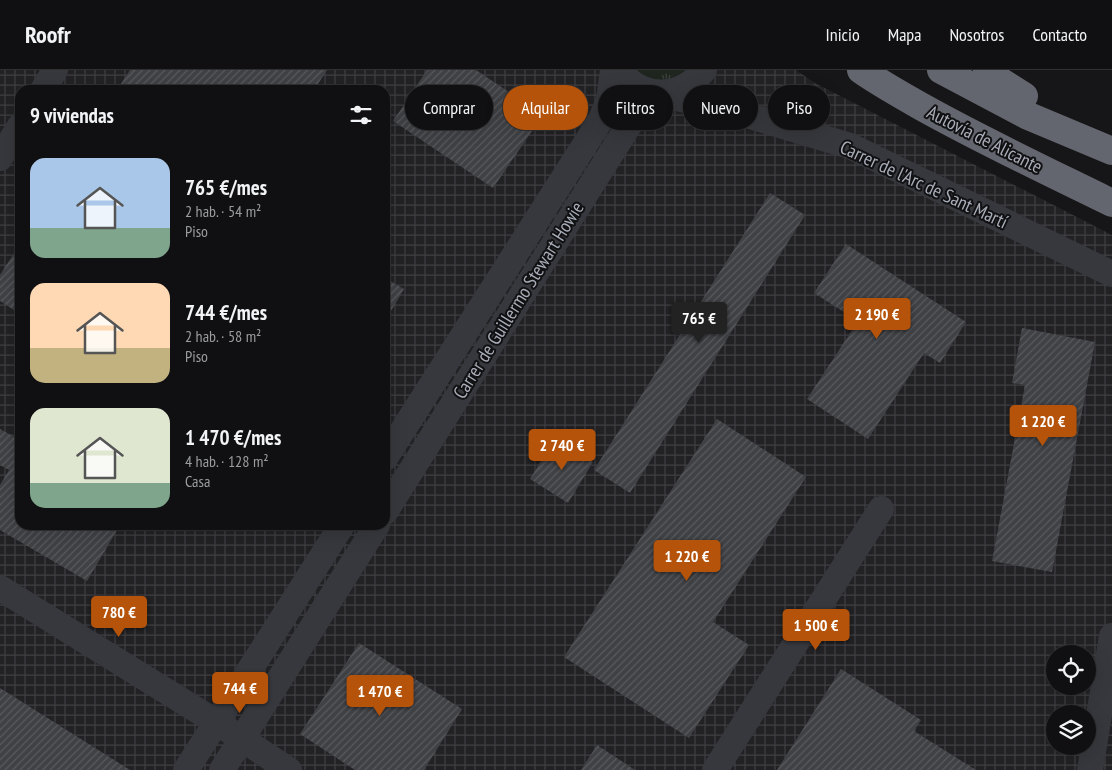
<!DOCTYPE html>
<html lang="es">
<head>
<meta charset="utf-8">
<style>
	:root { --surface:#101012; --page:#19191b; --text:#f1f3f6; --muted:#9c9d9f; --line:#303032; --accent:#b45309 }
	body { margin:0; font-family:"PT Sans Narrow",sans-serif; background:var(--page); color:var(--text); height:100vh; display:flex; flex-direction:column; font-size:19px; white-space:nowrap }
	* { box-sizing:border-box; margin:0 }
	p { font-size:16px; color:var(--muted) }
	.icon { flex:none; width:28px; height:28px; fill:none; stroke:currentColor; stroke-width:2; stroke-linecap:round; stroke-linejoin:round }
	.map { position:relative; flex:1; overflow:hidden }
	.side { position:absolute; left:15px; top:15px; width:375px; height:445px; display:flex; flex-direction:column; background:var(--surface); border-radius:15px; box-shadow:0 5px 20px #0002,0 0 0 1px var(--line) }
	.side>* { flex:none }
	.banner { position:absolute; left:405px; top:15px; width:475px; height:45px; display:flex; gap:10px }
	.fabs { position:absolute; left:1046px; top:575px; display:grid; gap:10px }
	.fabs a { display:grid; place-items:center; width:50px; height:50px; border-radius:50%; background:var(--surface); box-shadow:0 5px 20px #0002,0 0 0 1px var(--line); font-size:25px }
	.price { position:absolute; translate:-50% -42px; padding:0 11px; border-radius:5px; background:var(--accent); color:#fff; font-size:16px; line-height:32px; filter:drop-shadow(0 1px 2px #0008) }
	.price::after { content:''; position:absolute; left:50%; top:30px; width:15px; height:11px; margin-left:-8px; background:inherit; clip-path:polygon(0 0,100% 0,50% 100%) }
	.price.on { background:#222; color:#fff }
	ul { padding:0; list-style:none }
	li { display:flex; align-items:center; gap:15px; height:125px; padding:0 15px }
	li span { display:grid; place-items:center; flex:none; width:140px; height:100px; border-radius:15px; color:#555 }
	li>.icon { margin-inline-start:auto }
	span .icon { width:60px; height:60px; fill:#fffc; stroke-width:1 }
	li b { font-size:21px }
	h2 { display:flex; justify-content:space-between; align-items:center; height:60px; padding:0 15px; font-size:21px }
	.pill { padding:0 18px; border-radius:22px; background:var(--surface); box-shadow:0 5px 20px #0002,0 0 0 1px var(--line); font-size:18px; line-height:45px }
	.pill.on { background:var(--accent); color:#fff }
	header { display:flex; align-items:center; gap:30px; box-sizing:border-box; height:70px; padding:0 25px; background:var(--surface); border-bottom:1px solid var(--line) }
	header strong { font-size:24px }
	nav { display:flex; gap:28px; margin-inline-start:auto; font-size:18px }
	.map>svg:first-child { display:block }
	.industrial { fill:url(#industrial-grid); fill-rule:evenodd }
	.grass { fill:url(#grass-tufts) }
	.building { fill:url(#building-hatch) }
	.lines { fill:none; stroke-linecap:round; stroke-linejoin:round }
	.minor { stroke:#37383d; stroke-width:26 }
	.highway { stroke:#63666e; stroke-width:28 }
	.labels { text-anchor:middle; stroke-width:4; stroke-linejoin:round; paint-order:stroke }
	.street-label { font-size:19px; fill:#a8adb8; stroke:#111113 }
</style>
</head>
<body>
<header>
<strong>Roofr</strong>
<nav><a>Inicio</a><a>Mapa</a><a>Nosotros</a><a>Contacto</a></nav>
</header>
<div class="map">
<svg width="1112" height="700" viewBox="0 0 1112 700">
	<defs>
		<pattern id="industrial-grid" width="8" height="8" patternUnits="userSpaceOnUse" patternTransform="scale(1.25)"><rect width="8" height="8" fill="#222225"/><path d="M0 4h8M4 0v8" fill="none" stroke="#3f3f43"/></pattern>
		<pattern id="grass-tufts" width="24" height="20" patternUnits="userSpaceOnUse" patternTransform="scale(1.25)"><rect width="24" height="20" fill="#1e261f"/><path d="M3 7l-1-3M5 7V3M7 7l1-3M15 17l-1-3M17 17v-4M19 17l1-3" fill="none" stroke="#3c433d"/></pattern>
		<pattern id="building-hatch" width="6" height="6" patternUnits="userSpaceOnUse" patternTransform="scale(1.25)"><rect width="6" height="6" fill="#404145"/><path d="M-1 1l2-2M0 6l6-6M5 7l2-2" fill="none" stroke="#595a5e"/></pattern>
	</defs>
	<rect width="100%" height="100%" fill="#161618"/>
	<!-- industrial -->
	<path class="industrial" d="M 0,0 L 796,0 L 815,13 L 1112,165 L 1112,700 L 0,700 ZM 20,20 L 385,20 L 385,455 L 20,455 ZM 1055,584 L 1088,584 L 1088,616 L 1055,616 ZM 1055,644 L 1088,644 L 1088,676 L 1055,676 Z"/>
	<!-- grass -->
	<path class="grass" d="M 632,0 L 692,0 L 686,5 L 655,13 Z"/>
	<!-- building -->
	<g class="building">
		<path d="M 130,0 L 327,0 L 314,20 L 117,20 Z"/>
		<path d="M 427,0 L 476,0 L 543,45 L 493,118 L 393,51 Z"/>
		<path d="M 770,123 L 805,145 L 630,423 L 594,400 Z"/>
		<path d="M 20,174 L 20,244 L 0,231 L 0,205 Z"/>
		<path d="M 846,174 L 966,252 L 940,293 L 924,283 L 868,369 L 807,329 L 858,251 L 814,223 Z"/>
		<path d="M 385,208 L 404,219 L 385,251 Z"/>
		<path d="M 1022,258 L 1095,272 L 1052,502 L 992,491 L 1025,315 L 1012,313 Z"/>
		<path d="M 717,349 L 806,407 L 713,552 L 749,575 L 689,668 L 564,587 Z"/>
		<path d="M 0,359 L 20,370 L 20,455 L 120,455 L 87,511 L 0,460 L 0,415 L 9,400 L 0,395 Z"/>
		<path d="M 555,368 L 593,392 L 568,433 L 530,409 Z"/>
		<path d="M 359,573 L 462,639 L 424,700 L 355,700 L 300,664 Z"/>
		<path d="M 841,599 L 921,650 L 914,661 L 976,700 L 777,700 Z"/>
		<path d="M 0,618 L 130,700 L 0,700 Z"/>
		<path d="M 597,675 L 635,700 L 581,700 Z"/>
	</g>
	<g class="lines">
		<!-- minor -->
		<g class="minor">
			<path d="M 619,0 C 642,30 680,30 704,0"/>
			<path d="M 43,20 L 55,0"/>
			<path d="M 657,23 L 690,31 L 730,40 L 850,76 L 1112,204"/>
			<path d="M 0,88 L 20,56"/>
			<path d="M 385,388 L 600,51 L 609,30 L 613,0"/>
			<path d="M 385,442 L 636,44 L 657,23"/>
			<path d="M 0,518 L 216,652 L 289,700"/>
			<path d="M 186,700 L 342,455"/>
			<path d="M 222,700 L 377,455"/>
			<path d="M 715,700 L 881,439"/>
			<path d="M 1090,700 L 1112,566"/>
		</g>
		<!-- highway -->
		<g class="highway">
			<path d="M 861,0 C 881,14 903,26 924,38 C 985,72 1049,102 1112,133"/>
			<path d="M 941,0 L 1026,45 L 1112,81"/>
			<path d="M 987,0 L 992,6 L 1024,26"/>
		</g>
	</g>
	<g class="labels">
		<!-- street labels -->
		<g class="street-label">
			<text transform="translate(985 69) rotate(27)" y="7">Autovía de Alicante</text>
			<text transform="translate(924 114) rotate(25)" y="7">Carrer de l'Arc de Sant Martí</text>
			<text transform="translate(518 230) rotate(-58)" y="7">Carrer de Guillermo Stewart Howie</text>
		</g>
	</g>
</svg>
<div class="fabs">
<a><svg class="icon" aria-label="locate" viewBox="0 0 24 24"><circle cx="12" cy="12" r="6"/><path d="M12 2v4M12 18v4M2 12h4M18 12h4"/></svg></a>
<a><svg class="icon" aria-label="layers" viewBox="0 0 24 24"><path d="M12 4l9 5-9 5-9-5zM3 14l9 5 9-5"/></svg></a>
</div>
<b class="price" style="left:877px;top:270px">2 190 €</b>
<b class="price on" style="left:699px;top:274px">765 €</b>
<b class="price" style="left:1043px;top:377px">1 220 €</b>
<b class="price" style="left:562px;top:401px">2 740 €</b>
<b class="price" style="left:687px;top:512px">1 220 €</b>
<b class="price" style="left:119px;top:568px">780 €</b>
<b class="price" style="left:816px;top:581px">1 500 €</b>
<b class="price" style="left:240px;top:644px">744 €</b>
<b class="price" style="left:380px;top:647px">1 470 €</b>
<div class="banner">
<a class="pill">Comprar</a>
<a class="pill on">Alquilar</a>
<a class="pill">Filtros</a>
<a class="pill">Nuevo</a>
<a class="pill">Piso</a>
</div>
<section class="side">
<h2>9 viviendas<svg class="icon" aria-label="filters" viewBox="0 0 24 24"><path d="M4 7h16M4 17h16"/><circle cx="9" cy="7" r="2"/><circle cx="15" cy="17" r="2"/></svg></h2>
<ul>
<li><span style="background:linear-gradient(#a9c7e8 70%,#7fa58c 0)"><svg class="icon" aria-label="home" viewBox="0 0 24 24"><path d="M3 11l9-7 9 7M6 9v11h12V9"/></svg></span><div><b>765 €/mes</b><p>2 hab. · 54 m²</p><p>Piso</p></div></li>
<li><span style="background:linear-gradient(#ffd9b3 65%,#c2b280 0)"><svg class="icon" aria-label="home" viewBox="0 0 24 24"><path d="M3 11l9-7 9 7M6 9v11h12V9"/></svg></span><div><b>744 €/mes</b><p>2 hab. · 58 m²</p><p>Piso</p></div></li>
<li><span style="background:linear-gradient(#dfe7d0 75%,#7fa58c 0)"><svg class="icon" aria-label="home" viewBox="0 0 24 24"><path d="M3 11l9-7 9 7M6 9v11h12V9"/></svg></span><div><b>1 470 €/mes</b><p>4 hab. · 128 m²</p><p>Casa</p></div></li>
</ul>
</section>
</div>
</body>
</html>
